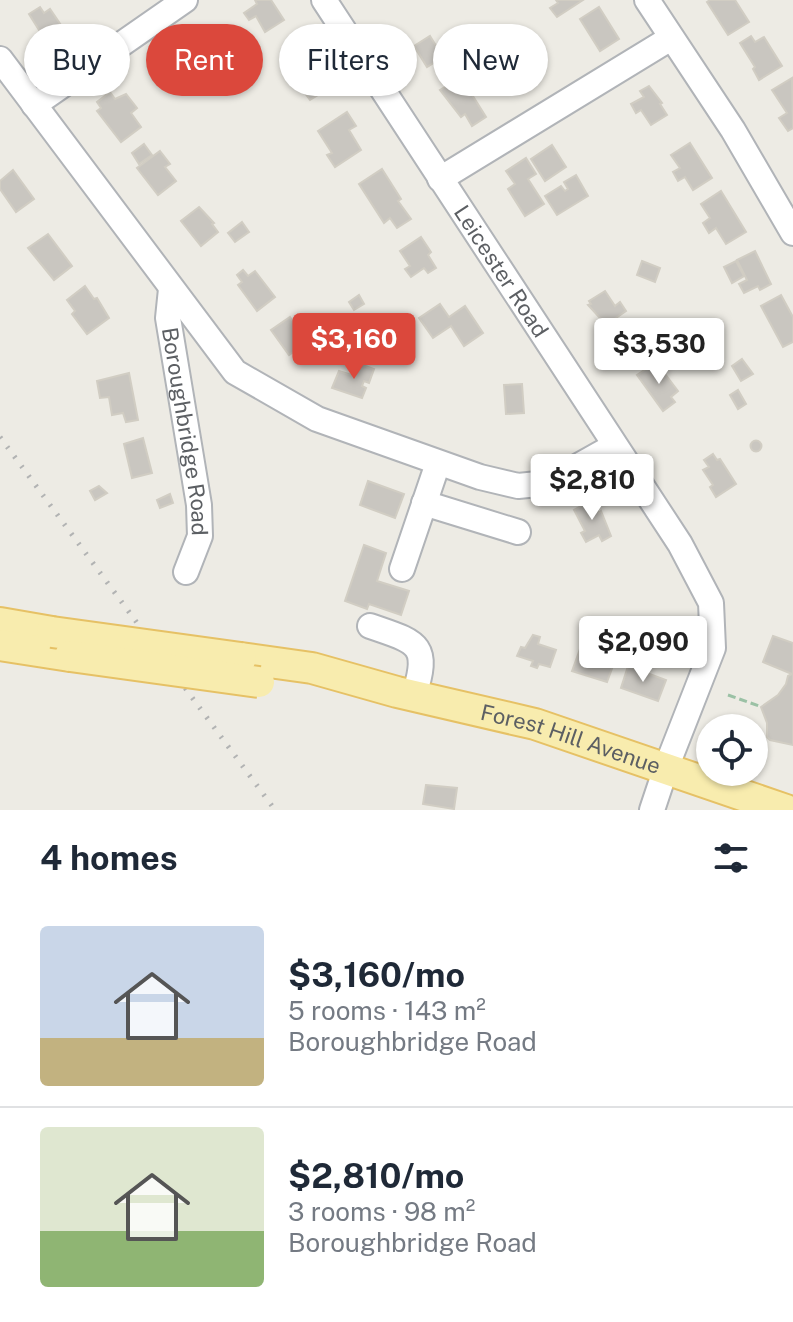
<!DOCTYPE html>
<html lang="en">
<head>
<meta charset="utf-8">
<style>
	:root { --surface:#fff; --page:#f2f2f3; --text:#1f2937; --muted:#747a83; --line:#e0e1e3; --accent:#db483c }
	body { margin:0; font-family:"Public Sans",sans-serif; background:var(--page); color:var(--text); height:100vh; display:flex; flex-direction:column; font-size:30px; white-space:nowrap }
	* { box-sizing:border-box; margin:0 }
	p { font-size:26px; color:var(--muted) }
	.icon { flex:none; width:44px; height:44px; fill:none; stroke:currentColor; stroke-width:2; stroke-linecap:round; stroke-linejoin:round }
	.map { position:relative; height:810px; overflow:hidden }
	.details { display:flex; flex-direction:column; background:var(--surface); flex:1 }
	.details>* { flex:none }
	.banner { position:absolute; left:24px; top:24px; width:746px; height:72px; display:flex; gap:16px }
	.fabs { position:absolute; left:696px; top:714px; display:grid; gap:16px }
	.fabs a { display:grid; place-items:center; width:72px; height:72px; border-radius:50%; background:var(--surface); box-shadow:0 2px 6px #0004; font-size:40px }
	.price { position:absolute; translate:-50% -68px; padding:0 18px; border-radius:8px; background:#fff; color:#222; font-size:26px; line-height:52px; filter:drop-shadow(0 2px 4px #0008) }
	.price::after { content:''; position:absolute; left:50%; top:48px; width:24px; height:18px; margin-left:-12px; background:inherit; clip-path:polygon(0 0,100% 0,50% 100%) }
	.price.on { background:var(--accent); color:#fff }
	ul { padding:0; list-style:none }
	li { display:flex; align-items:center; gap:24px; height:200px; padding:0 40px }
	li+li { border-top:2px solid var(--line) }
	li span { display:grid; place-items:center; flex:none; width:224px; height:160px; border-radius:8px; color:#555 }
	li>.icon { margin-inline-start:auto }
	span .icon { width:96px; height:96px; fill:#fffc; stroke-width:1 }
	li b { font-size:34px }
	h2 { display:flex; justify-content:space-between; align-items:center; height:96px; padding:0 40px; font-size:34px }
	.pill { padding:0 28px; border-radius:36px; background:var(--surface); box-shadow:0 2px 6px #0004; font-size:28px; line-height:72px }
	.pill.on { background:var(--accent); color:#fff }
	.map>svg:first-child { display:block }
	.building { fill:#c9c6c0; stroke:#d1cdc3; stroke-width:2 }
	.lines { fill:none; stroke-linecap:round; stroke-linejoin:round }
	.minor-casing { stroke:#b1b4b8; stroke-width:28 }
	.major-casing { stroke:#e6c165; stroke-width:34 }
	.path { stroke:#9bc1a5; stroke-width:3; stroke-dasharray:8 4; stroke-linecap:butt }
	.minor { stroke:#fff; stroke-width:24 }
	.major { stroke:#f8ecae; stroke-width:30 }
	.rail { stroke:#b2b3b3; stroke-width:5; stroke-dasharray:2 10; stroke-linecap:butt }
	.major-bridge-casing { stroke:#e6c165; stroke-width:34; stroke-linecap:butt }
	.major-bridge { stroke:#f8ecae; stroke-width:30 }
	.labels { text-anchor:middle; stroke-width:7; stroke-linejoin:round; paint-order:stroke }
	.street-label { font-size:22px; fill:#5c5f63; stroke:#fff }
</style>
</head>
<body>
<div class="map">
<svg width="793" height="810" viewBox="0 0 793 810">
	<rect width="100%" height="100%" fill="#edebe4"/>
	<!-- building -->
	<g class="building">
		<path d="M 255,0 L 271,0 L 284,20 L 265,32 L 256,16 L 249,20 L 244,13 L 257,4 Z"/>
		<path d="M 556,0 L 583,0 L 557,17 L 550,8 L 558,3 Z"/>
		<path d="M 710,0 L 735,0 L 749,22 L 728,35 L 707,2 Z"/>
		<path d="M 40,7 L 44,13 L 50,9 L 67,34 L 49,46 L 29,14 Z"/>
		<path d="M 599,7 L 619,39 L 600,51 L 580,19 Z"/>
		<path d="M 430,36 L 443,57 L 427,67 L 414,46 Z"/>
		<path d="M 751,36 L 755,42 L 764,37 L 782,66 L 759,80 L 753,69 L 755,67 L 740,43 Z"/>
		<path d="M 303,56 L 326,90 L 310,100 L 290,73 L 298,67 L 295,61 Z"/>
		<path d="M 223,66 L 230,74 L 222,81 L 215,74 Z"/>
		<path d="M 184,70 L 191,81 L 184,85 L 177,74 Z"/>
		<path d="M 461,77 L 486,117 L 472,126 L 465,114 L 461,117 L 440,90 Z"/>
		<path d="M 792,78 L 793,128 L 788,131 L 779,118 L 787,113 L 772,90 Z"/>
		<path d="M 649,86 L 662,103 L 660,104 L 667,115 L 651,125 L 641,110 L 636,113 L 631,104 L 644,97 L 640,91 Z"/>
		<path d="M 110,92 L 115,99 L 126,94 L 137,108 L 131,113 L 141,127 L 121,142 L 97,111 L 101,108 L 97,102 Z"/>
		<path d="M 347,112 L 356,126 L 349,130 L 361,150 L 335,167 L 327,155 L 332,153 L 318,131 Z"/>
		<path d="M 690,143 L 712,178 L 693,190 L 685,177 L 678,181 L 673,172 L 680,168 L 671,155 Z"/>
		<path d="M 144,144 L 152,155 L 139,164 L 132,153 Z"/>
		<path d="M 552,145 L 566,167 L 545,181 L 531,159 Z"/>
		<path d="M 160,151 L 170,164 L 165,167 L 176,181 L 158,195 L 137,168 Z"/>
		<path d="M 526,158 L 536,174 L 528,179 L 544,204 L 525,216 L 508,189 L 515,184 L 506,171 Z"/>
		<path d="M 382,169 L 401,199 L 398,201 L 411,219 L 397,228 L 390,218 L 384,223 L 359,184 Z"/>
		<path d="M 13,170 L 34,199 L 16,212 L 0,189 L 0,181 Z"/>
		<path d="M 576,175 L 588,196 L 557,215 L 545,196 L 561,186 L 565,191 L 568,189 L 564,182 Z"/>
		<path d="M 721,191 L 746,232 L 726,244 L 716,228 L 709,233 L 703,223 L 710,218 L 701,204 Z"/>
		<path d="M 199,207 L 214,223 L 212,224 L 218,232 L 201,246 L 181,221 Z"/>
		<path d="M 242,222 L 249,232 L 235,242 L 228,233 Z"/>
		<path d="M 48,234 L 72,266 L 54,280 L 28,248 Z"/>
		<path d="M 421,237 L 431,252 L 428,255 L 436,268 L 428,273 L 424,268 L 411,277 L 405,269 L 410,266 L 400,251 Z"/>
		<path d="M 755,251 L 771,284 L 760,290 L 758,286 L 744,293 L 739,284 L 747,280 L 737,260 Z"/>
		<path d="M 642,261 L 660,268 L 655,282 L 637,275 Z"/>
		<path d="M 736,261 L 744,276 L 732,283 L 724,267 Z"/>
		<path d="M 243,270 L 248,276 L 255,271 L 275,297 L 257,311 L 238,285 L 242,282 L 237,275 Z"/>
		<path d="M 85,286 L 94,299 L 97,298 L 109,318 L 87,334 L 72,314 L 75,311 L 67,300 Z"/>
		<path d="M 605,291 L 615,306 L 620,302 L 626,311 L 616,318 L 619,323 L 610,329 L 588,305 L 591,304 L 589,301 Z"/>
		<path d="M 359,295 L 364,304 L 354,310 L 349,302 Z"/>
		<path d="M 781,295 L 793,317 L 793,342 L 783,347 L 761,306 Z"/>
		<path d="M 440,304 L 449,317 L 465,306 L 483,333 L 464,346 L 451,326 L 433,338 L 419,318 Z"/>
		<path d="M 290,317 L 307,342 L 289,355 L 271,330 Z"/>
		<path d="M 742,359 L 753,374 L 741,381 L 732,366 Z"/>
		<path d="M 656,362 L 678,391 L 671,397 L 675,402 L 663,411 L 637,375 Z"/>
		<path d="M 360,364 L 374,369 L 369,383 L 364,381 L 362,386 L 366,388 L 362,398 L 332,388 L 339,371 L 355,376 Z"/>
		<path d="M 129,373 L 138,420 L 126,422 L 123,413 L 112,415 L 109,397 L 100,398 L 97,381 Z"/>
		<path d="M 522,384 L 524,413 L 506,414 L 504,385 Z"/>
		<path d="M 738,390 L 746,404 L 738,409 L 730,395 Z"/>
		<path d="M 143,438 L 152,473 L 132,478 L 124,444 Z"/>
		<circle cx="756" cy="446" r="5.5"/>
		<path d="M 713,454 L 717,460 L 720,459 L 736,484 L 716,497 L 710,487 L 713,485 L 703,470 L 709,467 L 704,460 Z"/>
		<path d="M 368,481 L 404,494 L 395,518 L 360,505 Z"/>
		<path d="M 99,486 L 107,493 L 95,500 L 90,491 Z"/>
		<path d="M 170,494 L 173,503 L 160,508 L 157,500 Z"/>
		<path d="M 592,500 L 599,513 L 601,511 L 611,536 L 602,541 L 599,535 L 586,542 L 581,533 L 585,531 L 574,510 Z"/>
		<path d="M 364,545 L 386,553 L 377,581 L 409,591 L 401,615 L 369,604 L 367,609 L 345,601 Z"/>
		<path d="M 533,635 L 540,637 L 538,644 L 556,650 L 550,667 L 539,664 L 537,668 L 531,666 L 533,661 L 517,656 L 521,647 L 525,648 Z"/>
		<path d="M 773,636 L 793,643 L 793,745 L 770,740 L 767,737 L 767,723 L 761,707 L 778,695 L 786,684 L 788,676 L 792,674 L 763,662 Z"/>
		<path d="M 580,649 L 614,663 L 607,682 L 572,671 Z"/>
		<path d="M 628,666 L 666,680 L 658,701 L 621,688 Z"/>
		<path d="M 426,785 L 457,788 L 454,809 L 423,804 Z"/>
	</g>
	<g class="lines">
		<!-- minor casing -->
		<g class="minor-casing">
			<g id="minor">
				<path id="s1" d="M 324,0 L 680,544 L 711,603 L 713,648 L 666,768 L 652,810"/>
				<path d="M 647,0 L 733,130 L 793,233"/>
				<path d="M 0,59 L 235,372 L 317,419 L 480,477 L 518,486 L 548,483 L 614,446"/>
				<path d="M 34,105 L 185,0"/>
				<path d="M 440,179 L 671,38"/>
				<path id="s2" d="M 171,289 L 168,318 L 199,505 L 200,536 L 186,572"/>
				<path d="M 424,503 L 518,532"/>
				<path d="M 402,569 L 438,463"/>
				<path d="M 370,626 C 416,642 431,643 414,695"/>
			</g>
		</g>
		<!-- major casing -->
		<g class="major-casing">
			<g id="major">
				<path d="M 0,623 L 52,632"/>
				<path d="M 0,645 L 70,656"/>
				<path id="s3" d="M 241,658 L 312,668 L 397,692 L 535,724 L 786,810"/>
			</g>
		</g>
		<!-- path -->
		<path class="path" d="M 728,695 L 759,706"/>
		<!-- minor -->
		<use href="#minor" class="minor"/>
		<!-- major -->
		<use href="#major" class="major"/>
		<!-- rail -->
		<path class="rail" d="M 0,437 L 275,810"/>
		<!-- major-bridge casing -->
		<g class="major-bridge-casing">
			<g id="major-bridge">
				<path d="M 52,632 L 241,658"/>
				<path d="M 70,656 L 259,682"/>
			</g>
		</g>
		<!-- major-bridge -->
		<use href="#major-bridge" class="major-bridge"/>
	</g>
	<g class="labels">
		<!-- street labels -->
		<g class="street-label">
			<text dy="8" stroke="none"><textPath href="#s1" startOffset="324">Leicester Road</textPath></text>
			<text dy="8" stroke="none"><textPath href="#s2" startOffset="144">Boroughbridge Road</textPath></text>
			<text dy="8" stroke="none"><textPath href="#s3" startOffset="340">Forest Hill Avenue</textPath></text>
		</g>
	</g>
</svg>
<div class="fabs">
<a><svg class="icon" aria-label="locate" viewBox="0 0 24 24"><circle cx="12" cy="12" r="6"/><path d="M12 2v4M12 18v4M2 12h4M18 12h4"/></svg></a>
</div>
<b class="price on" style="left:354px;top:381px">$3,160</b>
<b class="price" style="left:659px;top:386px">$3,530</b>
<b class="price" style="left:592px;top:522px">$2,810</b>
<b class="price" style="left:643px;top:684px">$2,090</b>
<div class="banner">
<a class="pill">Buy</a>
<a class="pill on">Rent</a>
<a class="pill">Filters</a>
<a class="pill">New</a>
</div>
</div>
<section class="details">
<h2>4 homes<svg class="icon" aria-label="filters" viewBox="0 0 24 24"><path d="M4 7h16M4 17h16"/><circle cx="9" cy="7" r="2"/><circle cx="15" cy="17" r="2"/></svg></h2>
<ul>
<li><span style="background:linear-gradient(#c9d6e8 70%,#c2b280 0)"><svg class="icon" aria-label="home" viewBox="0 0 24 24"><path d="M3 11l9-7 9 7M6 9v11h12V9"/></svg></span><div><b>$3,160/mo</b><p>5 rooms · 143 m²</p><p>Boroughbridge Road</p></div></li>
<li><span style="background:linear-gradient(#dfe7d0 65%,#8fb573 0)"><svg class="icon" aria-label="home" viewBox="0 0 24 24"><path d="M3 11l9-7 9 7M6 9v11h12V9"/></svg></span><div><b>$2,810/mo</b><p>3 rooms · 98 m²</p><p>Boroughbridge Road</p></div></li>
</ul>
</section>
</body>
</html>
